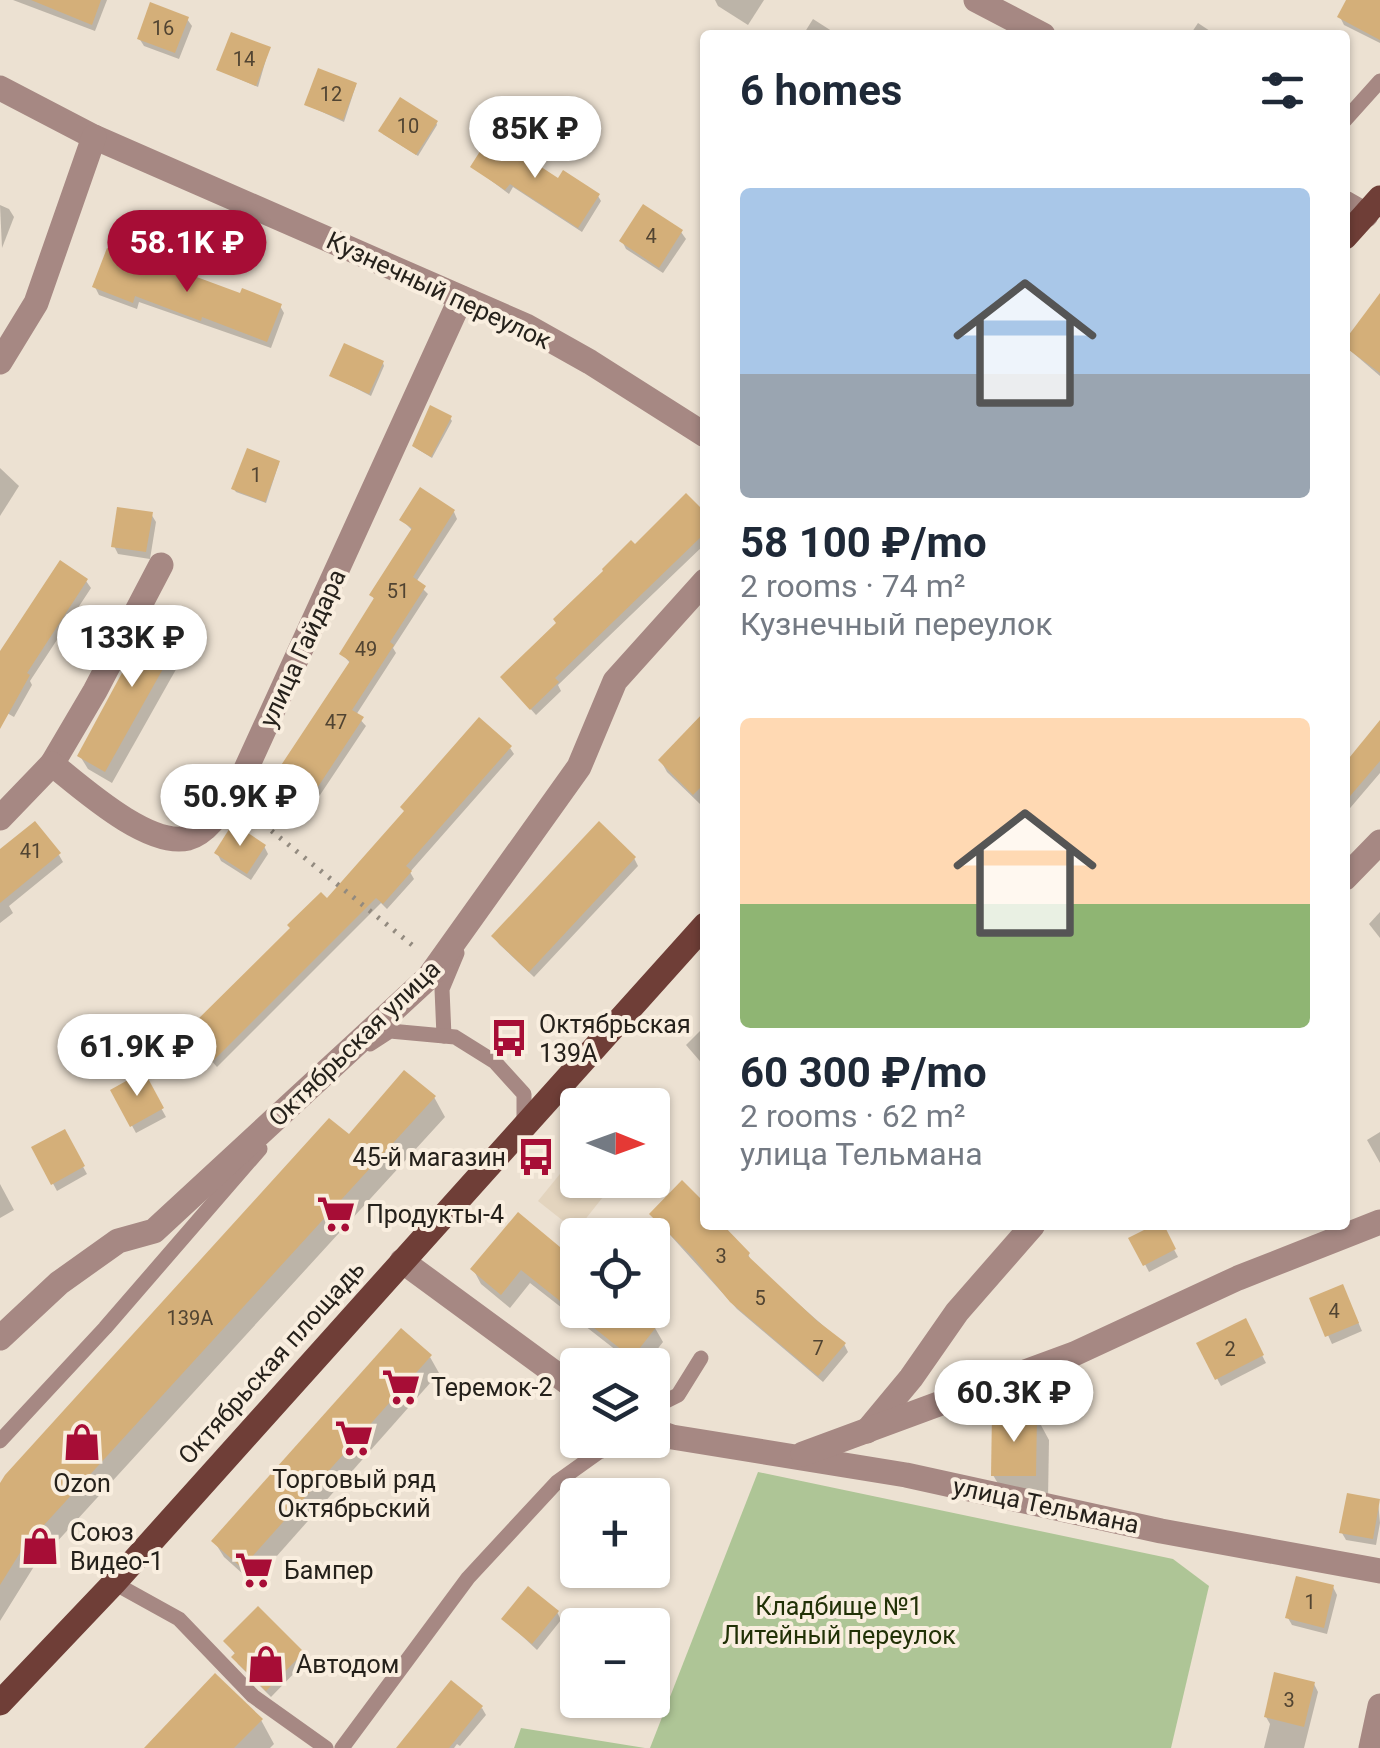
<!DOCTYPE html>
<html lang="en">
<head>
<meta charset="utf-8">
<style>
	:root { --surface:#fff; --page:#f6f6f7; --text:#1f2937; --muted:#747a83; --accent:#a70d36 }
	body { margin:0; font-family:Roboto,sans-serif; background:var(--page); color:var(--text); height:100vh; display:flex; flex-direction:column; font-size:38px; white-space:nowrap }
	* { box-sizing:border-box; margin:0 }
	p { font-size:32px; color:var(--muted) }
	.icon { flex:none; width:55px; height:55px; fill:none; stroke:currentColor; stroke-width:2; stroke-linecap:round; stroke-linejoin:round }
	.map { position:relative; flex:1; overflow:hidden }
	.side { position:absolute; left:700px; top:30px; width:650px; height:1200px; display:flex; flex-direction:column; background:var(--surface); border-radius:10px; box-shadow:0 2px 8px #0004 }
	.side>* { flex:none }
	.needle { width:65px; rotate:91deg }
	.controls { position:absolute; left:560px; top:1088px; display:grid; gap:20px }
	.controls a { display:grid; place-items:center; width:110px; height:110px; border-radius:10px; background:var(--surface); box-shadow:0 2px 8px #0004; font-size:50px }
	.price { position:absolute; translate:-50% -85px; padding:0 22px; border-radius:35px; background:#fff; color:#222; font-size:32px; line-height:65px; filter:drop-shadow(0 2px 5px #0008) }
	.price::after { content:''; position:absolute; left:50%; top:60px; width:30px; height:22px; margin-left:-15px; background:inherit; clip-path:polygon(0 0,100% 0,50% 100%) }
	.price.on { background:var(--accent); color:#fff }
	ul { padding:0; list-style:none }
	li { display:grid; align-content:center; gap:20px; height:530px; padding:0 40px }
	li span { display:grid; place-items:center; height:310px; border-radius:10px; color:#555 }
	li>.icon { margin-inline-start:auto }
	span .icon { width:180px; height:180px; fill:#fffc; stroke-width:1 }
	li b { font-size:42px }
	h2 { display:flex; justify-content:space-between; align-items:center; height:120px; padding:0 40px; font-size:42px }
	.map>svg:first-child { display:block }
	.built { fill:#e3d4be }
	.green { fill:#aec596 }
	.shadow { fill:#0003 }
	.building { fill:#d4af79 }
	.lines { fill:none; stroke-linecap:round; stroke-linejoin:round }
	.path { stroke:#928a7f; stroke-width:5; stroke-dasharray:2.5 8; stroke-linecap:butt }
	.service { stroke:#a68883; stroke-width:15 }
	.minor { stroke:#a68883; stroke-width:25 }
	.primary { stroke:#6f3e37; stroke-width:25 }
	.labels { text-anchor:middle; stroke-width:8; stroke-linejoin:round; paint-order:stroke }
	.number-label { font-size:20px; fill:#514432 }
	.street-label { font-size:25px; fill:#25211b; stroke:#f9eedf }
	.poi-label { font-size:25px; fill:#25211b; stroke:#f9eedf; text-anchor:start }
	.park-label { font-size:25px; fill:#213106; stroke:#f9eedf }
</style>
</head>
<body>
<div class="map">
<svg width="1380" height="1748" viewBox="0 0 1380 1748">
	<rect width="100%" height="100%" fill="#ece1d2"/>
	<!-- built -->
	<path class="built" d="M 577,1153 L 578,1180 L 610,1180 L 614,1183 L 576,1231 L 538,1201 Z"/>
	<!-- green -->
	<g class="green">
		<path d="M 758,1472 L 1173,1559 L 1209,1586 L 1171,1748 L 650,1748 Z"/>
		<path d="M 521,1728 L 645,1748 L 514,1748 Z"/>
	</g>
	<!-- shadow -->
	<g class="shadow">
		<path d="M 13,0 L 107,0 L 95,31 Z"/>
		<path d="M 715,0 L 764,0 L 748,25 L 718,6 Z"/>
		<path d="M 1349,0 L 1380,0 L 1380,43 L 1344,25 L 1340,17 Z"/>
		<path d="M 187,19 L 192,26 L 179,59 L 144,46 L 139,38 Z"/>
		<path d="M 813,19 L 838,35 L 803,35 Z"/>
		<path d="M 1198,23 L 1216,35 L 1190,35 Z"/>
		<path d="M 269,49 L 258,87 L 219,70 Z"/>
		<path d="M 356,85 L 344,122 L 307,105 Z"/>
		<path d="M 436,122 L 437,125 L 418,156 L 383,134 Z"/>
		<path d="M 473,167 L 598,196 L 601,201 L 582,232 L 513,187 L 509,194 Z"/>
		<path d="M 0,205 L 9,209 L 14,217 L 2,248 Z"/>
		<path d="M 681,232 L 686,239 L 663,273 L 626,249 L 622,241 Z"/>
		<path d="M 175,277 L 280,306 L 284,313 L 271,348 L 139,302 L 137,309 L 99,295 L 95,287 Z"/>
		<path d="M 1380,297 L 1380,376 L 1345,346 Z"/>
		<path d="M 383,363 L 384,366 L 371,396 L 332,376 Z"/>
		<path d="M 450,418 L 452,421 L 432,458 L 416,448 L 414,445 Z"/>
		<path d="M 279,463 L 266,503 L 236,492 L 234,489 Z"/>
		<path d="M 0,468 L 19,486 L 0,516 Z"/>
		<path d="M 454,512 L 457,519 L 416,582 L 428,594 L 393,648 L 396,653 L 356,715 L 366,726 L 304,819 L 271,797 L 267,791 L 351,664 L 342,654 L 375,601 L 372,595 L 413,531 L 402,520 Z"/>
		<path d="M 151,514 L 156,522 L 150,559 L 118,554 L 114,546 Z"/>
		<path d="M 705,516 L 705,544 L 558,685 L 561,691 L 536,715 L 503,678 L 635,547 Z"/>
		<path d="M 86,581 L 91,588 L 30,681 L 32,685 L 14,717 L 0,709 L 0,653 Z"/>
		<path d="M 185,628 L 192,641 L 112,783 L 88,769 L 80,756 Z"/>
		<path d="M 705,715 L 705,802 L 701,805 L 667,772 L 661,761 Z"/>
		<path d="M 1380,724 L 1380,773 L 1345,814 L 1345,758 L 1349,762 Z"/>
		<path d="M 510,748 L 514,754 L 410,872 L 414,879 L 387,909 L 381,903 L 217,1067 L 187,1033 L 292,929 Z"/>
		<path d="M 264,846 L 268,854 L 251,880 L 221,861 L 217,853 Z"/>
		<path d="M 59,855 L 63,862 L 9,906 L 13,913 L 0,923 L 0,861 Z"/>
		<path d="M 634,858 L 638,866 L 534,977 L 499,944 L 494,937 Z"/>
		<path d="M 1380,912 L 1380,938 L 1369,924 Z"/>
		<path d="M 705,1026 L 705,1067 L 686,1045 Z"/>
		<path d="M 143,1075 L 166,1117 L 136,1133 L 113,1091 Z"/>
		<path d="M 610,1095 L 620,1105 L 601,1105 Z"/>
		<path d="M 434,1097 L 445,1117 L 33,1568 L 0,1621 L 0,1487 L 349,1137 Z"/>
		<path d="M 64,1132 L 87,1174 L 57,1191 L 34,1148 Z"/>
		<path d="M 1380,1132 L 1380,1163 L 1367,1140 Z"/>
		<path d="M 0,1184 L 14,1210 L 0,1218 Z"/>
		<path d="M 705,1209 L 705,1225 L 721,1225 L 748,1254 L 752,1263 L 844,1344 L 848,1352 L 823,1382 L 737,1309 L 652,1215 Z"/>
		<path d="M 518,1215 L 578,1310 L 633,1310 L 655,1328 L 663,1342 L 645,1365 L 635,1365 L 530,1283 L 510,1308 L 481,1284 L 473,1269 Z"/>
		<path d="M 1161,1225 L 1178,1257 L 1149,1272 L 1132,1239 Z"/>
		<path d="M 1346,1294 L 1362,1331 L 1332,1344 L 1312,1300 Z"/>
		<path d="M 1245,1322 L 1266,1363 L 1221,1386 L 1199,1344 Z"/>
		<path d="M 430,1357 L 439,1373 L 253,1583 L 224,1557 L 214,1541 Z"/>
		<path d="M 1036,1416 L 1049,1440 L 1048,1499 L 1007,1499 L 993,1475 Z"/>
		<path d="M 1378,1501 L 1380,1523 L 1376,1545 L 1346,1540 L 1342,1533 Z"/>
		<path d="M 1333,1587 L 1337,1595 L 1327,1634 L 1292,1625 L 1288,1618 Z"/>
		<path d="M 557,1612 L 561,1620 L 537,1650 L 504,1619 Z"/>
		<path d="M 226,1642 L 302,1653 L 306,1661 L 271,1697 L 238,1664 L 234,1657 L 236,1655 Z"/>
		<path d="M 1314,1684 L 1318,1692 L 1304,1748 L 1264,1748 L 1270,1724 L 1266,1717 Z"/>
		<path d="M 482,1708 L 486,1715 L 460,1746 L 457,1744 L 454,1748 L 398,1748 Z"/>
		<path d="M 261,1720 L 274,1744 L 270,1748 L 147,1748 Z"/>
	</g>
	<!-- building -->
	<g class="building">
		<path d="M 31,0 L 101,0 L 92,25 Z"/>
		<path d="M 1346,0 L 1380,0 L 1380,40 L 1337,17 Z"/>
		<path d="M 150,2 L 189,17 L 175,53 L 137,39 Z"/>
		<path d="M 231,32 L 271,47 L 256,86 L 216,70 Z"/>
		<path d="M 318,68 L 357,83 L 343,120 L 304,105 Z"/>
		<path d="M 400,97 L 438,121 L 416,155 L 378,131 Z"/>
		<path d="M 491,134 L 558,178 L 563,170 L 600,194 L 578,228 L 510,184 L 505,190 L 470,167 Z"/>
		<path d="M 643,204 L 683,230 L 659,268 L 619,241 Z"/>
		<path d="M 107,248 L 173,274 L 175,269 L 240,293 L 242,288 L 282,304 L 267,342 L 202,317 L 201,321 L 135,296 L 133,303 L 92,287 Z"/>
		<path d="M 1380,293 L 1380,373 L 1345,347 L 1345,340 Z"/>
		<path d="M 344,343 L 384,361 L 369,394 L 329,376 Z"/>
		<path d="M 430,405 L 452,416 L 431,457 L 412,446 Z"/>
		<path d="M 247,448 L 280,461 L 265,502 L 231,489 Z"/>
		<path d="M 420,487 L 455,510 L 413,577 L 426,586 L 390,642 L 394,645 L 352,710 L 364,717 L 300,814 L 264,791 L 350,661 L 339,654 L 374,598 L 369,595 L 412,528 L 399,520 Z"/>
		<path d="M 686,493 L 705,512 L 705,533 L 555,678 L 559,682 L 530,710 L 500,677 L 556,623 L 553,619 L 603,571 L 602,569 L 631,540 L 635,544 Z"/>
		<path d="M 117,507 L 153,512 L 146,552 L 111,547 Z"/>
		<path d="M 60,560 L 88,579 L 27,673 L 30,675 L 0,729 L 0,651 Z"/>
		<path d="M 156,610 L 187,626 L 105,772 L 77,756 Z"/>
		<path d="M 705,711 L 705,783 L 693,795 L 658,760 Z"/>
		<path d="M 479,717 L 512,746 L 406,866 L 412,871 L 383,904 L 376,898 L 212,1062 L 184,1033 L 290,928 L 287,925 L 321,892 L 327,898 L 404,811 L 400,807 Z"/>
		<path d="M 1380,720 L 1380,761 L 1345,802 L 1345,763 Z"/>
		<path d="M 35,821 L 61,853 L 0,903 L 0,849 Z"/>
		<path d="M 599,821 L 636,857 L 529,972 L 491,936 Z"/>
		<path d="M 233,823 L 266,845 L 247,874 L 214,853 Z"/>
		<path d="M 404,1070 L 436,1096 L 23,1548 L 0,1585 L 0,1483 L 5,1475 L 329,1118 L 349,1134 Z"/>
		<path d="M 144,1071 L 164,1108 L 130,1127 L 110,1090 Z"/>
		<path d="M 65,1129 L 85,1166 L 51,1185 L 31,1147 Z"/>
		<path d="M 682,1180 L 705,1203 L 705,1225 L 723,1225 L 750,1253 L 748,1256 L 816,1320 L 846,1343 L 818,1376 L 730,1302 L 693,1257 L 649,1214 Z"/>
		<path d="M 518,1212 L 578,1262 L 578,1310 L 636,1310 L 657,1326 L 632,1358 L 521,1270 L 501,1295 L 470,1269 Z"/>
		<path d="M 1154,1225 L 1164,1225 L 1176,1249 L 1143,1266 L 1128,1238 Z"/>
		<path d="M 1343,1284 L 1359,1323 L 1325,1337 L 1309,1298 Z"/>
		<path d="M 1246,1318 L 1264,1355 L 1215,1380 L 1196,1343 Z"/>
		<path d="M 401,1328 L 432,1355 L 242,1568 L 211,1541 Z"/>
		<path d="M 992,1413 L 1037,1414 L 1036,1476 L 991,1476 Z"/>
		<path d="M 1347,1493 L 1380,1499 L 1373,1539 L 1339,1533 Z"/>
		<path d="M 1296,1576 L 1334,1585 L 1324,1628 L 1285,1618 Z"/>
		<path d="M 528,1586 L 559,1611 L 532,1644 L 501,1619 Z"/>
		<path d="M 258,1606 L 304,1652 L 266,1691 L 231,1657 L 235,1653 L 223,1641 Z"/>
		<path d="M 1274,1672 L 1315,1682 L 1304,1727 L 1264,1717 Z"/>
		<path d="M 215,1673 L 263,1719 L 234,1748 L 144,1748 Z"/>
		<path d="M 451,1680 L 483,1706 L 449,1748 L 396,1748 Z"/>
	</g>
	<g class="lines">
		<!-- path -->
		<path class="path" d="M 247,811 L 417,949"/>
		<!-- service -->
		<g class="service">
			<path d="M 1345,120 L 1380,81"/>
			<path d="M 444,1036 L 442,989 L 457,953"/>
			<path d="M 370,1044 L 390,1031 L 455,1037 L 495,1062 L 524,1094 L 524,1126"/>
			<path d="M 652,1408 L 678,1395 L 701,1358"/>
			<path d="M 0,1441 L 105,1328 L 260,1149"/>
			<path d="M 114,1583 L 179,1619 L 253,1696 L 326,1748"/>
			<path d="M 342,1748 L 468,1578 L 557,1482 L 599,1452 L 625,1443 L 648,1440"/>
		</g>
		<!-- minor -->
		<g class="minor">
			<path d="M 976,0 L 1043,35"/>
			<path d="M 0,88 L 94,137 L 526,326 L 590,362 L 705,435"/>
			<path d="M 1345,203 L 1366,215"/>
			<path d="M 0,362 L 36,303 L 94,137"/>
			<path d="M 52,764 L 95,691 L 161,565"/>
			<path d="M 0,818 L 52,764 C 81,787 148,848 188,838 C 212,831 227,799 241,780 L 461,298"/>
			<path d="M 1345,878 L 1380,842"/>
			<path d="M 402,1261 L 578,1390"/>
			<path d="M 0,1338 L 59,1283 L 118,1241 L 154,1231 L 429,977 L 579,767 L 615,681 L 705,581"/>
			<path d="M 652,1430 L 672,1437 L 906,1475 L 1161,1531 L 1380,1571"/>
			<path d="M 867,1431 L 911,1378 L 957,1312 L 1033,1225"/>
			<path d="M 803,1454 L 1074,1354 L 1238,1278 L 1380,1222"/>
			<path d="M 1371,1748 L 1380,1706"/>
		</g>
		<!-- primary -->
		<g class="primary">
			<path d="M 1345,237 L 1380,198"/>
			<path d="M 0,1703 L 114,1583 L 705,925"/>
		</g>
	</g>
	<!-- icons -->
	<defs>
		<g id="bus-bare" transform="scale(3)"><path d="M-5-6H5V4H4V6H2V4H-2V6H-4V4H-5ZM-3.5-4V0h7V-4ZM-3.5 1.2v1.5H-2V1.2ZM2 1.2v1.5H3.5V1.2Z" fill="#a70d36" stroke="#f9eedf" stroke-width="2.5" paint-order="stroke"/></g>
		<g id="supermarket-bare" transform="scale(3)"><path d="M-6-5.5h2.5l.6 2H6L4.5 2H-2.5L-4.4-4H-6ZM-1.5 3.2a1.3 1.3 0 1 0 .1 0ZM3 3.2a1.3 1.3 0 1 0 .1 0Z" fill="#a70d36" stroke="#f9eedf" stroke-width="2.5" paint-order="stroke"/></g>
		<g id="shop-bare" transform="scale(3)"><path d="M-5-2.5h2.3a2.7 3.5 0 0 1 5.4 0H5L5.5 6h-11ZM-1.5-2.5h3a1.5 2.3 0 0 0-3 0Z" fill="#a70d36" stroke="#f9eedf" stroke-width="2.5" paint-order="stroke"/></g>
	</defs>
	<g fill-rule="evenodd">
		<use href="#bus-bare" x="509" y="1038"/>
		<use href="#bus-bare" x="536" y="1157"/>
		<use href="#supermarket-bare" x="336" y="1214"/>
		<use href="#supermarket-bare" x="401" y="1387"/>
		<use href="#supermarket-bare" x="354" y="1438"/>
		<use href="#shop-bare" x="82" y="1442"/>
		<use href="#shop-bare" x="40" y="1546"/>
		<use href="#supermarket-bare" x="254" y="1570"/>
		<use href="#shop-bare" x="266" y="1664"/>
	</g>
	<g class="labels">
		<!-- number labels -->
		<g class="number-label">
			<text x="163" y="35">16</text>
			<text x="244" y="66">14</text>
			<text x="331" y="101">12</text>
			<text x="408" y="133">10</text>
			<text x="651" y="243">4</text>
			<text x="256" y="482">1</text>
			<text x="398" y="598">51</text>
			<text x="366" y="656">49</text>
			<text x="336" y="729">47</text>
			<text x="31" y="858">41</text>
			<text x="721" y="1263">3</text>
			<text x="760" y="1305">5</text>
			<text x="1334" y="1318">4</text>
			<text x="190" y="1325">139А</text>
			<text x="818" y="1355">7</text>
			<text x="1230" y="1356">2</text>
			<text x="1310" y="1609">1</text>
			<text x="1289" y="1707">3</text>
		</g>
		<!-- street labels -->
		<g class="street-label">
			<text transform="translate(439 290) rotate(25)" y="9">Кузнечный переулок</text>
			<text transform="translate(302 648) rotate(-65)" y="9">улица Гайдара</text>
			<text transform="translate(354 1043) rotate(-44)" y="9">Октябрьская улица</text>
			<text transform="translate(271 1362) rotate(-48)" y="9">Октябрьская площадь</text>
			<text transform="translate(1046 1505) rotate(12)" y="9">улица Тельмана</text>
		</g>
		<!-- poi labels -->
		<g class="poi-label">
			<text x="539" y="1033">Октябрьская<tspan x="539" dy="29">139А</tspan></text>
			<text x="506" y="1166" text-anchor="end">45-й магазин</text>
			<text x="366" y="1223">Продукты-4</text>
			<text x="431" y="1396">Теремок-2</text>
			<text x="354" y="1488" text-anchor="middle">Торговый ряд<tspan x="354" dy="29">Октябрьский</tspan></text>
			<text x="82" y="1492" text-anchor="middle">Ozon</text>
			<text x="70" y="1541">Союз<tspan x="70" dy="29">Видео-1</tspan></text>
			<text x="284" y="1579">Бампер</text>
			<text x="296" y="1673">Автодом</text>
		</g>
		<!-- park labels -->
		<g class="park-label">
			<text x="839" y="1615">Кладбище №1<tspan x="839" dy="29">Литейный переулок</tspan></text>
		</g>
	</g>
</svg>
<div class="controls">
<a><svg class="needle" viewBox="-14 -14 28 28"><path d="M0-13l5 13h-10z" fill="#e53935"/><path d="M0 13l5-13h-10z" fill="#747a83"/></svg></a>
<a><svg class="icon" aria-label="locate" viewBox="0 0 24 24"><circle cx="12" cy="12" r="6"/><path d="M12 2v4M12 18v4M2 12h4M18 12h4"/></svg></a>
<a><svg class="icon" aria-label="layers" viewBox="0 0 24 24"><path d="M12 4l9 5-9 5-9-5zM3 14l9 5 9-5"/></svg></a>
<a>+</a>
<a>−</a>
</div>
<b class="price" style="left:535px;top:181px">85K ₽</b>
<b class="price on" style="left:187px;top:295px">58.1K ₽</b>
<b class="price" style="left:132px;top:690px">133K ₽</b>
<b class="price" style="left:240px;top:849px">50.9K ₽</b>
<b class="price" style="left:137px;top:1099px">61.9K ₽</b>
<b class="price" style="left:1014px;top:1445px">60.3K ₽</b>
<section class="side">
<h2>6 homes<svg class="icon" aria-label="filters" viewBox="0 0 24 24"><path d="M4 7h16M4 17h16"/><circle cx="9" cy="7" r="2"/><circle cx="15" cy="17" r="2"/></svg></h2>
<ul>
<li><span style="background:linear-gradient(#a9c7e8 60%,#9aa5b1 0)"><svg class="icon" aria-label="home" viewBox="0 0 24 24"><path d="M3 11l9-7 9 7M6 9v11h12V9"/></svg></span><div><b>58 100 ₽/mo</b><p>2 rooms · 74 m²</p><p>Кузнечный переулок</p></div></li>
<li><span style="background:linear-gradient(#ffd9b3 60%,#8fb573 0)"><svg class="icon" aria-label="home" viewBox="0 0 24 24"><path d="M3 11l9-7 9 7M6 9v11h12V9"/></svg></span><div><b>60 300 ₽/mo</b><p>2 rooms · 62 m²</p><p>улица Тельмана</p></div></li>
</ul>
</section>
</div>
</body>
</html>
